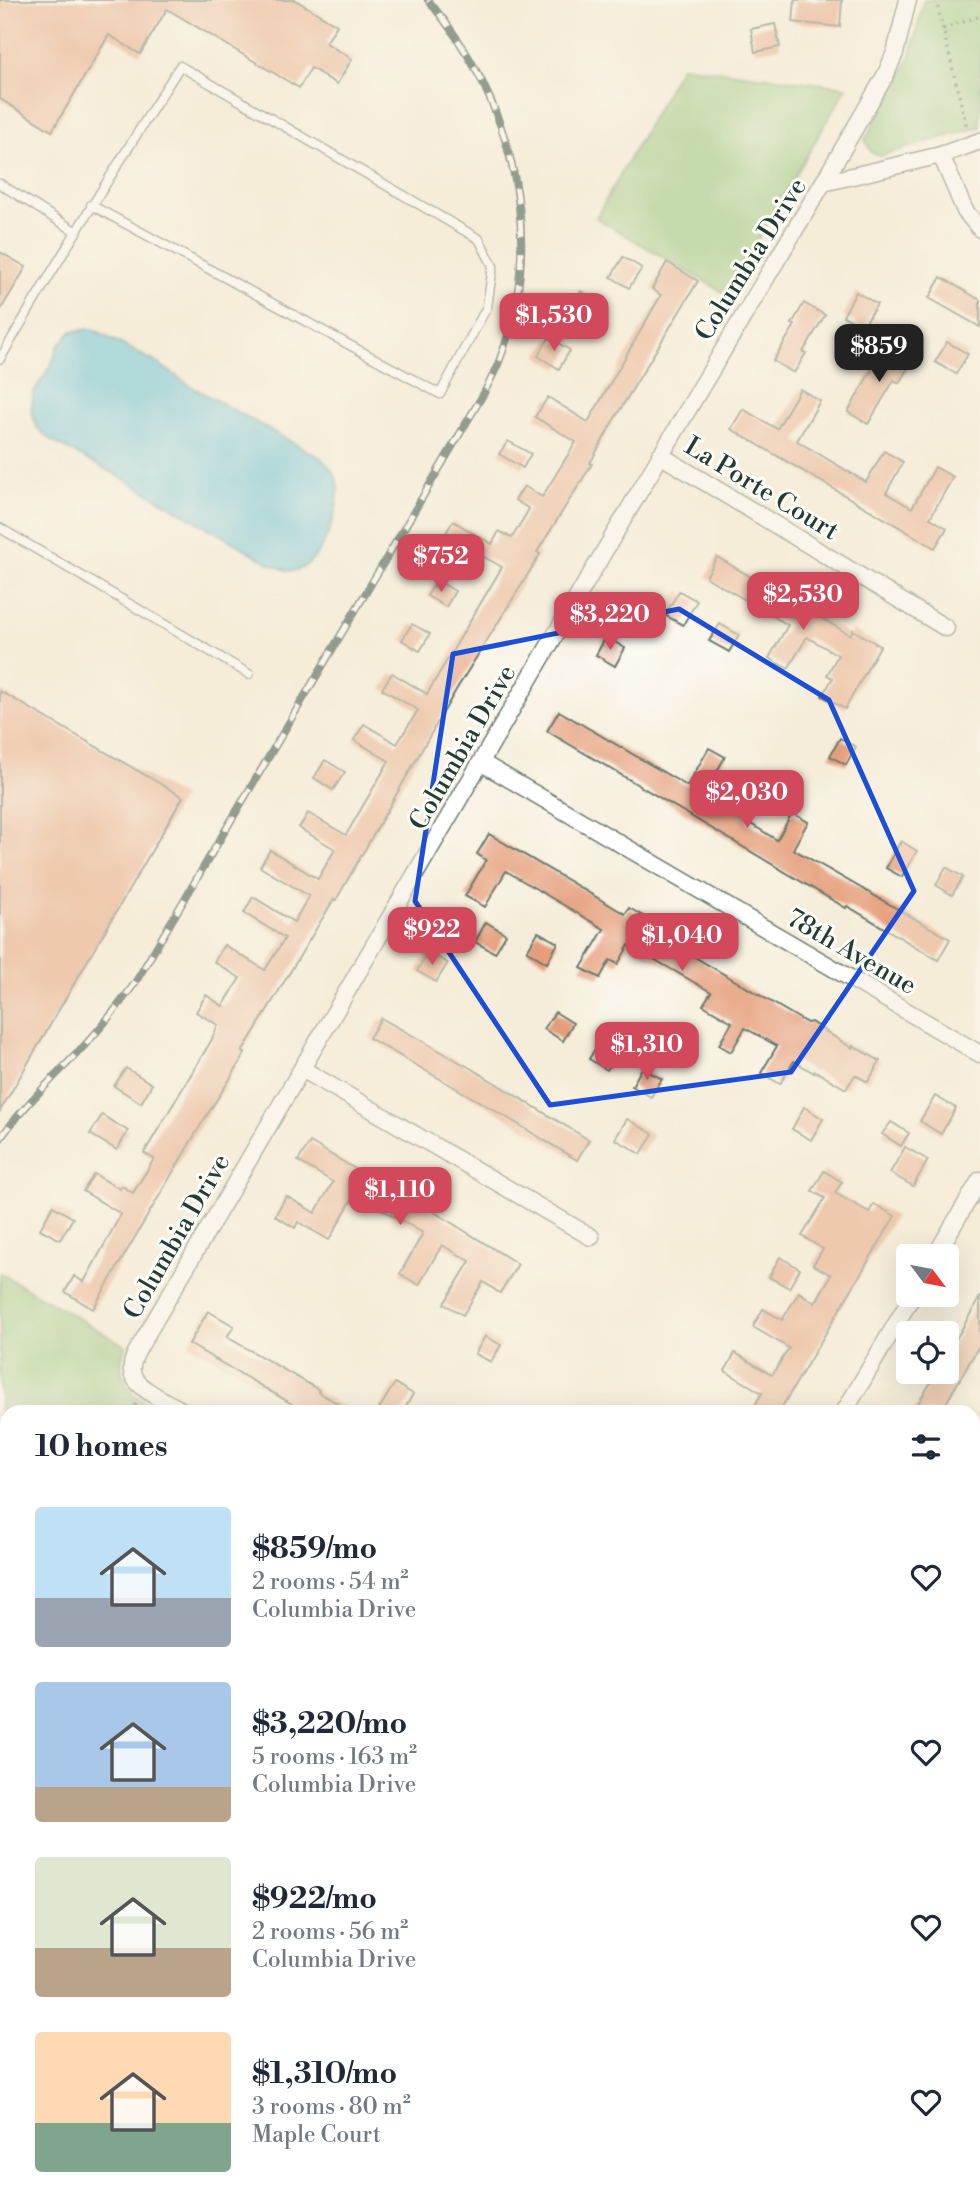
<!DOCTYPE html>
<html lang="en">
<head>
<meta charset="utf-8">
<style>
	:root { --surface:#fff; --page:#f6f6f7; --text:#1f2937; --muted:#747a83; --accent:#d1495b }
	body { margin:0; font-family:"Libre Bodoni",serif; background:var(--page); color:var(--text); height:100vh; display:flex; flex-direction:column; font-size:26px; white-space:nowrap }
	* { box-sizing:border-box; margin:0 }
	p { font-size:23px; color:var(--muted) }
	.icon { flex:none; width:38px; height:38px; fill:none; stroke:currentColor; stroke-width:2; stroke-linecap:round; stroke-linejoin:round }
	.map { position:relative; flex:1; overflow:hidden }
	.side { position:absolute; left:0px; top:1405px; width:980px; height:800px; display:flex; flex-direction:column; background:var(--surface); border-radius:21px 21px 0 0; box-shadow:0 7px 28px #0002 }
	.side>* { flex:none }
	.needle { width:46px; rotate:122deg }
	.controls { position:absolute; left:896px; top:1244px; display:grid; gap:14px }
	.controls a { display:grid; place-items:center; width:63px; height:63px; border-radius:7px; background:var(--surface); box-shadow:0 7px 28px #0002; font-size:35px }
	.price { position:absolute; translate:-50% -60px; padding:0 16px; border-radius:14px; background:var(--accent); color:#fff; font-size:23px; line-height:46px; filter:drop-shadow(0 2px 4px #0008) }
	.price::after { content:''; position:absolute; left:50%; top:42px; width:21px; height:16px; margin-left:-10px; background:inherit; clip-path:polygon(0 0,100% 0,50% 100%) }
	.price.current { background:#222; color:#fff }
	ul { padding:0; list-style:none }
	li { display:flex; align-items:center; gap:21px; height:175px; padding:0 35px }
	li span { display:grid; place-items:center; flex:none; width:196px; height:140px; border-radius:7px; color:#555 }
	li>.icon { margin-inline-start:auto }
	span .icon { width:84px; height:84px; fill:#fffc; stroke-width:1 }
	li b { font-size:30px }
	h2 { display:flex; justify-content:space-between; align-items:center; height:84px; padding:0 35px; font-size:30px }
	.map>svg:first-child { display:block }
	.green { fill:#8dc578; stroke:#568156; stroke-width:2 }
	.forest { fill:#72aa68; stroke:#48744e; stroke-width:2 }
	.water { fill:#5ec1dc; stroke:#3e7f88; stroke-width:2 }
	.building { fill:#e59e79 }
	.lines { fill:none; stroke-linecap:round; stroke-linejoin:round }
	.lane-casing { stroke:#6a7b6e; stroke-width:11 }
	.street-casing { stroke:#6a7b6e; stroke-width:19 }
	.path { stroke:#6a7b6e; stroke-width:3.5; stroke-dasharray:2 5; stroke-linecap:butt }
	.lane { stroke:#fff; stroke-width:8 }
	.street { stroke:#fff; stroke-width:16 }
	.rail-casing { stroke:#1f3d34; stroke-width:8 }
	.rail { stroke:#fdfcf7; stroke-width:5; stroke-dasharray:16; stroke-linecap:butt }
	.marked { fill:none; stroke:#1d4ed8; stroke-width:5; stroke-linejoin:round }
	.labels { text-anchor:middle; stroke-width:6; stroke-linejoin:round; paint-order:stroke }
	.street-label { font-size:26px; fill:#1f3d34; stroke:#fdfcf7 }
</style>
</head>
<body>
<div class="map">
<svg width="980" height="2204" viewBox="0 0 980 2204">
	<rect width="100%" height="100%" fill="#fdfcf7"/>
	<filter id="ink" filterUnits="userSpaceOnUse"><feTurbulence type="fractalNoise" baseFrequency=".0143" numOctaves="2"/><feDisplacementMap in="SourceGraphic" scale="14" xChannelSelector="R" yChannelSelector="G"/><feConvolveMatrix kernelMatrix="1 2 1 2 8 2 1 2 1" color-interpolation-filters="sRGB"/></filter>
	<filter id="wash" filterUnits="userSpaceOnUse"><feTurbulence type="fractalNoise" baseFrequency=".00686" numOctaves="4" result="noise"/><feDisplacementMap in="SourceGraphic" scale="28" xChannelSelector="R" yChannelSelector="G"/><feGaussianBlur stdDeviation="1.57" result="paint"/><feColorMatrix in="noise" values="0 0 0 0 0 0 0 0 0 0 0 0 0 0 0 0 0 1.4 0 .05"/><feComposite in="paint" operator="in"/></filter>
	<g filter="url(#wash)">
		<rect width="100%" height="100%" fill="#f5edd9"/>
		<!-- green -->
		<g class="green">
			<path d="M 924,0 L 980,0 L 980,127 L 879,156 L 872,153 L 865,140 L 910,58 Z"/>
			<path d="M 681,66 L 847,87 L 726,294 L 596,218 Z"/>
			<path d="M 0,1273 L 126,1346 C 118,1362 121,1380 133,1394 C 140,1402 154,1407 163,1412 L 7,1412 L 7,1534 L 0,1524 Z"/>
			<path d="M 980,1531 L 980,1880 L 973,1892 L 973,1543 Z"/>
			<path d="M 0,1683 L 7,1695 L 7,1941 L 0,1937 Z"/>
			<path d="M 980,1960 L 980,2147 L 973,2143 L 973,1972 Z"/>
			<path d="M 0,1962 L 7,1966 L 7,2034 L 0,2046 Z"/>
		</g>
		<!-- forest -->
		<g class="forest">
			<path d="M 513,2198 L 668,2198 L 665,2204 L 514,2204 Z"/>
			<path d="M 843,2198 L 936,2198 L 946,2204 L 840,2204 Z"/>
		</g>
		<!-- water -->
		<path class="water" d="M 93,329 L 159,364 L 192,387 L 321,458 C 325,463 332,469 335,475 C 347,498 321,572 291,571 C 285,571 276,566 271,564 L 124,479 L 52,441 L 37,428 L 31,410 L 34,392 L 52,363 L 58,346 L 72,331 Z"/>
		<g id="blocks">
			<!-- building -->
			<g class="building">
				<path d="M 0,0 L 295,0 L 337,25 L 326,43 L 352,59 L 337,84 L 311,68 L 299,88 L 167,9 L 140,54 L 109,35 L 52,131 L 0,99 Z"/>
				<path d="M 795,0 L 842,0 L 840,27 L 793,22 Z"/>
				<path d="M 775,24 L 780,47 L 755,52 L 751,29 Z"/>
				<path d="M 0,252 L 26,267 L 0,311 Z"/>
				<path d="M 623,257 L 642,268 L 629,288 L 611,277 Z"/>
				<path d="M 667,262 L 698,281 L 615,418 L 590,463 L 592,464 L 537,552 L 540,554 L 522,584 L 456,690 L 336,900 L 334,899 L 242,1052 L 245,1053 L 230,1079 L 200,1126 L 93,1309 L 65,1292 L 74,1276 L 84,1282 L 121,1214 L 83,1191 L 94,1174 L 120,1189 L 122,1186 L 133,1193 L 154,1159 L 144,1153 L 211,1041 L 218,1025 L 196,1012 L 206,995 L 223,1006 L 240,978 L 214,962 L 224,945 L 265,970 L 285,938 L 244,913 L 253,897 L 294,922 L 309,896 L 260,867 L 270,850 L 318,879 L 335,849 L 299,828 L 308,813 L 346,835 L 389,761 L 354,740 L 364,724 L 397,744 L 418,710 L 382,689 L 392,673 L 427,694 L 502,567 L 472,550 L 467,559 L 440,543 L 453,521 L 492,544 L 499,531 L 512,538 L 529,509 L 515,500 L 524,486 L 542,497 L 576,442 L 535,417 L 548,397 L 588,422 L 661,295 L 652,289 Z"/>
				<path d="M 941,277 L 980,300 L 980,327 L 929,298 Z"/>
				<path d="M 581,291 L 599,302 L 586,323 L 568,312 Z"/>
				<path d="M 856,292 L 877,304 L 863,327 L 843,316 Z"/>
				<path d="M 804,303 L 825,315 L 803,352 L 806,353 L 794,373 L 773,361 L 795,325 L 792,324 Z"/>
				<path d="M 549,338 L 570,350 L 559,369 L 538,356 Z"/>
				<path d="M 947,342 L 968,354 L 956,374 L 935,362 Z"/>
				<path d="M 885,346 L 912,361 L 899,383 L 894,380 L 868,424 L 848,412 Z"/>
				<path d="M 800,389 L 820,401 L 797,441 L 866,482 L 884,451 L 903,462 L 886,493 L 912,508 L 935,467 L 953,477 L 930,518 L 947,528 L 935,548 L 731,429 L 743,409 L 777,429 Z"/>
				<path d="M 508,441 L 531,454 L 523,468 L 499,454 Z"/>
				<path d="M 717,557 L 850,635 L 853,630 L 880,646 L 845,709 L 822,696 L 833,678 L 827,675 L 838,655 L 807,637 L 788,669 L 769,658 L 788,625 L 706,577 Z"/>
				<path d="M 437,580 L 455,591 L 446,607 L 427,596 Z"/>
				<path d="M 679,591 L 697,601 L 683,625 L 665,615 Z"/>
				<path d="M 412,624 L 430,634 L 420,651 L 402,640 Z"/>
				<path d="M 720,624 L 739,635 L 729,652 L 709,641 Z"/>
				<path d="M 606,637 L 625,648 L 615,666 L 596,655 Z"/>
				<path d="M 0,691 L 183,797 L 0,1111 Z"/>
				<path d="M 559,711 L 687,786 L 709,748 L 725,757 L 703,796 L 730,812 L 744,787 L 760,796 L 746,821 L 777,840 L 792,813 L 808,822 L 793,849 L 950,939 L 938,960 L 847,906 L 846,908 L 547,731 Z"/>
				<path d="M 840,738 L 856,747 L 846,765 L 830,756 Z"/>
				<path d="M 325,760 L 345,772 L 333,790 L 314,778 Z"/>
				<path d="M 489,834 L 625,914 L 629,908 L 645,917 L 640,925 L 807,1023 L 811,1022 L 852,1048 L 853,1046 L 880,1061 L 868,1082 L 855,1075 L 846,1089 L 815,1071 L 814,1073 L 794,1061 L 780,1084 L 761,1073 L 777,1046 L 745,1028 L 731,1052 L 719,1045 L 732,1022 L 703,1005 L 711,992 L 629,945 L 618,964 L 610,960 L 600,978 L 581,968 L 604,929 L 506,871 L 485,907 L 465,896 L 486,860 L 477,854 Z"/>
				<path d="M 901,841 L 917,851 L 902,877 L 886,868 Z"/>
				<path d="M 946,867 L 963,877 L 952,895 L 936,885 Z"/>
				<path d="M 486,922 L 506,934 L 495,953 L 475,942 Z"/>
				<path d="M 538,932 L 558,943 L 547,963 L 527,951 Z"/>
				<path d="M 428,952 L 448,963 L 436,982 L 417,971 Z"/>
				<path d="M 555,1012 L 573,1023 L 563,1041 L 544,1029 Z"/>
				<path d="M 381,1018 L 472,1069 L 589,1140 L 577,1160 L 506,1117 L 369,1038 Z"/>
				<path d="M 599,1042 L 618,1053 L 607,1070 L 589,1059 Z"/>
				<path d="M 126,1068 L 152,1084 L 141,1103 L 114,1086 Z"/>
				<path d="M 642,1068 L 662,1079 L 651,1097 L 632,1086 Z"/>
				<path d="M 935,1096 L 956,1108 L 941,1134 L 920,1121 Z"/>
				<path d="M 804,1107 L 823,1119 L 811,1140 L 792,1129 Z"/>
				<path d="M 102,1115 L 128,1131 L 117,1150 L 90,1134 Z"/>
				<path d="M 627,1119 L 653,1134 L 641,1154 L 615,1139 Z"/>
				<path d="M 891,1122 L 909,1133 L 901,1146 L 882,1134 Z"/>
				<path d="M 310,1142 L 399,1195 L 400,1192 L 426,1207 L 518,1264 L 500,1293 L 483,1282 L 463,1315 L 444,1304 L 470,1261 L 442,1245 L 419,1285 L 400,1274 L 423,1233 L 358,1196 L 354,1203 L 351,1201 L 329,1240 L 298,1222 L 295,1228 L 275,1216 L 286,1196 L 315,1213 L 333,1182 L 298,1161 Z"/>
				<path d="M 905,1147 L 928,1160 L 913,1186 L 890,1173 Z"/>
				<path d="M 824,1171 L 842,1182 L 835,1193 L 869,1212 L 874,1204 L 895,1216 L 779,1412 L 751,1412 L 762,1393 L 725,1371 L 735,1353 L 772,1375 L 789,1348 L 753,1327 L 763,1309 L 782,1320 L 799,1292 L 815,1303 L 831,1275 L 813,1265 L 823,1249 L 802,1236 L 825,1198 L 812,1191 Z"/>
				<path d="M 53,1206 L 73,1218 L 60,1240 L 40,1229 Z"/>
				<path d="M 780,1257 L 800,1269 L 789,1288 L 769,1277 Z"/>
				<path d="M 980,1297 L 980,1344 L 941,1412 L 913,1412 L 937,1372 L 947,1372 L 947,1355 Z"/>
				<path d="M 208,1311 L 234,1326 L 227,1337 L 319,1390 L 318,1392 L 353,1412 L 306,1412 L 189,1344 Z"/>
				<path d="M 485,1336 L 501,1345 L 491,1362 L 475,1354 Z"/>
				<path d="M 395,1383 L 413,1394 L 403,1412 L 377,1412 Z"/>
			</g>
		</g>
	</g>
	<g filter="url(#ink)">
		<use href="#blocks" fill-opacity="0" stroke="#6a7b6e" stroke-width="2"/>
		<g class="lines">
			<!-- lane casing -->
			<g class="lane-casing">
				<g id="lane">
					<path d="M 0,184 L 75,231"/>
					<path d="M 0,359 C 58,260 118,163 180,66 L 479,239 L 493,266 L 487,307 L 440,394 L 91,205"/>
					<path d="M 0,528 L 249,674"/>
					<path d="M 973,1946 L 980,1934"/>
				</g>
			</g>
			<!-- street casing -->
			<g class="street-casing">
				<g id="street">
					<path d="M 941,155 L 965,211 L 980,229"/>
					<path d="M 823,183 L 885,76 L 895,53 L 908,0"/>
					<path d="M 660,455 L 946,628"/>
					<path d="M 482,763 L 980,1054"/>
					<path d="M 302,1069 L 591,1237"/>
					<path d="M 935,1256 L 980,1180"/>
					<path d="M 185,1412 C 171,1404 133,1388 132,1371 C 130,1360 139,1348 144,1339 C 370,953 593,566 823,183 L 941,155 L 980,141"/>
					<path d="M 844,1412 L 913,1295"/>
				</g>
			</g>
			<!-- path -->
			<g class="path">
				<path d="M 936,0 L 967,128"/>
				<path d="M 943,29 L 980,16"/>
				<path d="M 134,1412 L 133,1410 L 137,1402"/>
				<path d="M 973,1577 L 980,1566"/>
				<path d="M 973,1601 L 980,1601"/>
				<path d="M 973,1690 L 980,1690"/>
				<path d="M 973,1812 L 980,1811"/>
				<path d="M 973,1834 L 980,1828"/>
				<path d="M 973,1987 L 980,1991"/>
			</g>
			<!-- lane -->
			<use href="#lane" class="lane"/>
			<!-- street -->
			<use href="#street" class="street"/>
			<!-- rail casing -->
			<g class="rail-casing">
				<g id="rail">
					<path d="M 0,1139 C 24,1105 55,1077 84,1046 C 103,1026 119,1005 135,983 L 484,393 C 489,382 496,371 500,359 C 547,236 512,99 428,0"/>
					<path d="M 0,1546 L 7,1556"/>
					<path d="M 0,1606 L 7,1610"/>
					<path d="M 0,1626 L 7,1631"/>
					<path d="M 0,1641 L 7,1646"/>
					<path d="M 973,2174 L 980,2178"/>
					<path d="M 973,2187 L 980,2191"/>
					<path d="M 455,2198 L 457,2204"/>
					<path d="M 469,2198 L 471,2204"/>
				</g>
			</g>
			<!-- rail -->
			<use href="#rail" class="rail"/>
		</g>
	</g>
	<!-- marked area -->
	<path d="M0 0H980V2204H0ZM 679,609 L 829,700 L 914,891 L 791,1072 L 550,1105 L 415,901 L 453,654 Z" fill="#f5edd9" fill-opacity=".55" fill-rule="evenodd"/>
	<path class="marked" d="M 679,609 L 829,700 L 914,891 L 791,1072 L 550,1105 L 415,901 L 453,654 Z"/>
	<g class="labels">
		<!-- street labels -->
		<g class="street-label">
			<text transform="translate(750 259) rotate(-58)" y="9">Columbia Drive</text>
			<text transform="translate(762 488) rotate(31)" y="9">La Porte Court</text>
			<text transform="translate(462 747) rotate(-60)" y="9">Columbia Drive</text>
			<text transform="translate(852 951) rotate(30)" y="9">78th Avenue</text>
			<text transform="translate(176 1236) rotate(-60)" y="9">Columbia Drive</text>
		</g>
	</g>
</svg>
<div class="controls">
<a><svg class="needle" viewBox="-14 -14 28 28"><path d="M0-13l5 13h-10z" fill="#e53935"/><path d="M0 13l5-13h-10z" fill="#747a83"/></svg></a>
<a><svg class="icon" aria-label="locate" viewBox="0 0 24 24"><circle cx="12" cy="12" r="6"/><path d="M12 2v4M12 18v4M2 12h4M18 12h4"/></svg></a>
</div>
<b class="price" style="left:554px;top:353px">$1,530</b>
<b class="price current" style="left:879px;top:384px">$859</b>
<b class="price" style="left:441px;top:594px">$752</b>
<b class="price" style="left:803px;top:632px">$2,530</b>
<b class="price" style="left:610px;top:652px">$3,220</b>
<b class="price" style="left:747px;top:830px">$2,030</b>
<b class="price" style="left:432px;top:967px">$922</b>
<b class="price" style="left:682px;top:973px">$1,040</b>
<b class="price" style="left:647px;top:1082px">$1,310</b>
<b class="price" style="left:400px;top:1227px">$1,110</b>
<section class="side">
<h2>10 homes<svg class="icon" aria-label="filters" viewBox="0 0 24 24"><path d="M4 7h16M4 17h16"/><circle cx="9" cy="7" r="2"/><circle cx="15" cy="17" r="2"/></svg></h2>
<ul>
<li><span style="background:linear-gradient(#bfe0f5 65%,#9aa5b1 0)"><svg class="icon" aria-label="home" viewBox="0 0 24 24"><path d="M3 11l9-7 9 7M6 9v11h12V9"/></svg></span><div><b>$859/mo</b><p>2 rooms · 54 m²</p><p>Columbia Drive</p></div><svg class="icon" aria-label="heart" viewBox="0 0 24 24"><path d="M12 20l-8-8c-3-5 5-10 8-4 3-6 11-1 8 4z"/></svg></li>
<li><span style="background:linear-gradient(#a9c7e8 75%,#b9a48a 0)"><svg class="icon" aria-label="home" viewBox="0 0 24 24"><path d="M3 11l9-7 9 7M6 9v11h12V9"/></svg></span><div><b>$3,220/mo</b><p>5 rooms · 163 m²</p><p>Columbia Drive</p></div><svg class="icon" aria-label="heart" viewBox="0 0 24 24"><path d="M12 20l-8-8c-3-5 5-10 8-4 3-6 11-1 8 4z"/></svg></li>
<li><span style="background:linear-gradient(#dfe7d0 65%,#b9a48a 0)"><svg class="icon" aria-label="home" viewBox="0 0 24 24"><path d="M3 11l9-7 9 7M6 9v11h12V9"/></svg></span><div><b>$922/mo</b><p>2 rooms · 56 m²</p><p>Columbia Drive</p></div><svg class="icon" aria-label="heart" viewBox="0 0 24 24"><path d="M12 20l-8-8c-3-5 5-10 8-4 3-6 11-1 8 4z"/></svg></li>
<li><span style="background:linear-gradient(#ffd9b3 65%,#7fa58c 0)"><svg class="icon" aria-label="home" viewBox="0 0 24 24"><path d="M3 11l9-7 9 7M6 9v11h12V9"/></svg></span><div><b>$1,310/mo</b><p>3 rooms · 80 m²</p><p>Maple Court</p></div><svg class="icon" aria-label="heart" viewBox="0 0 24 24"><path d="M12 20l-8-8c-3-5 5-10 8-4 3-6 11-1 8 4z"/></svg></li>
</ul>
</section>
</div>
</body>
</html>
